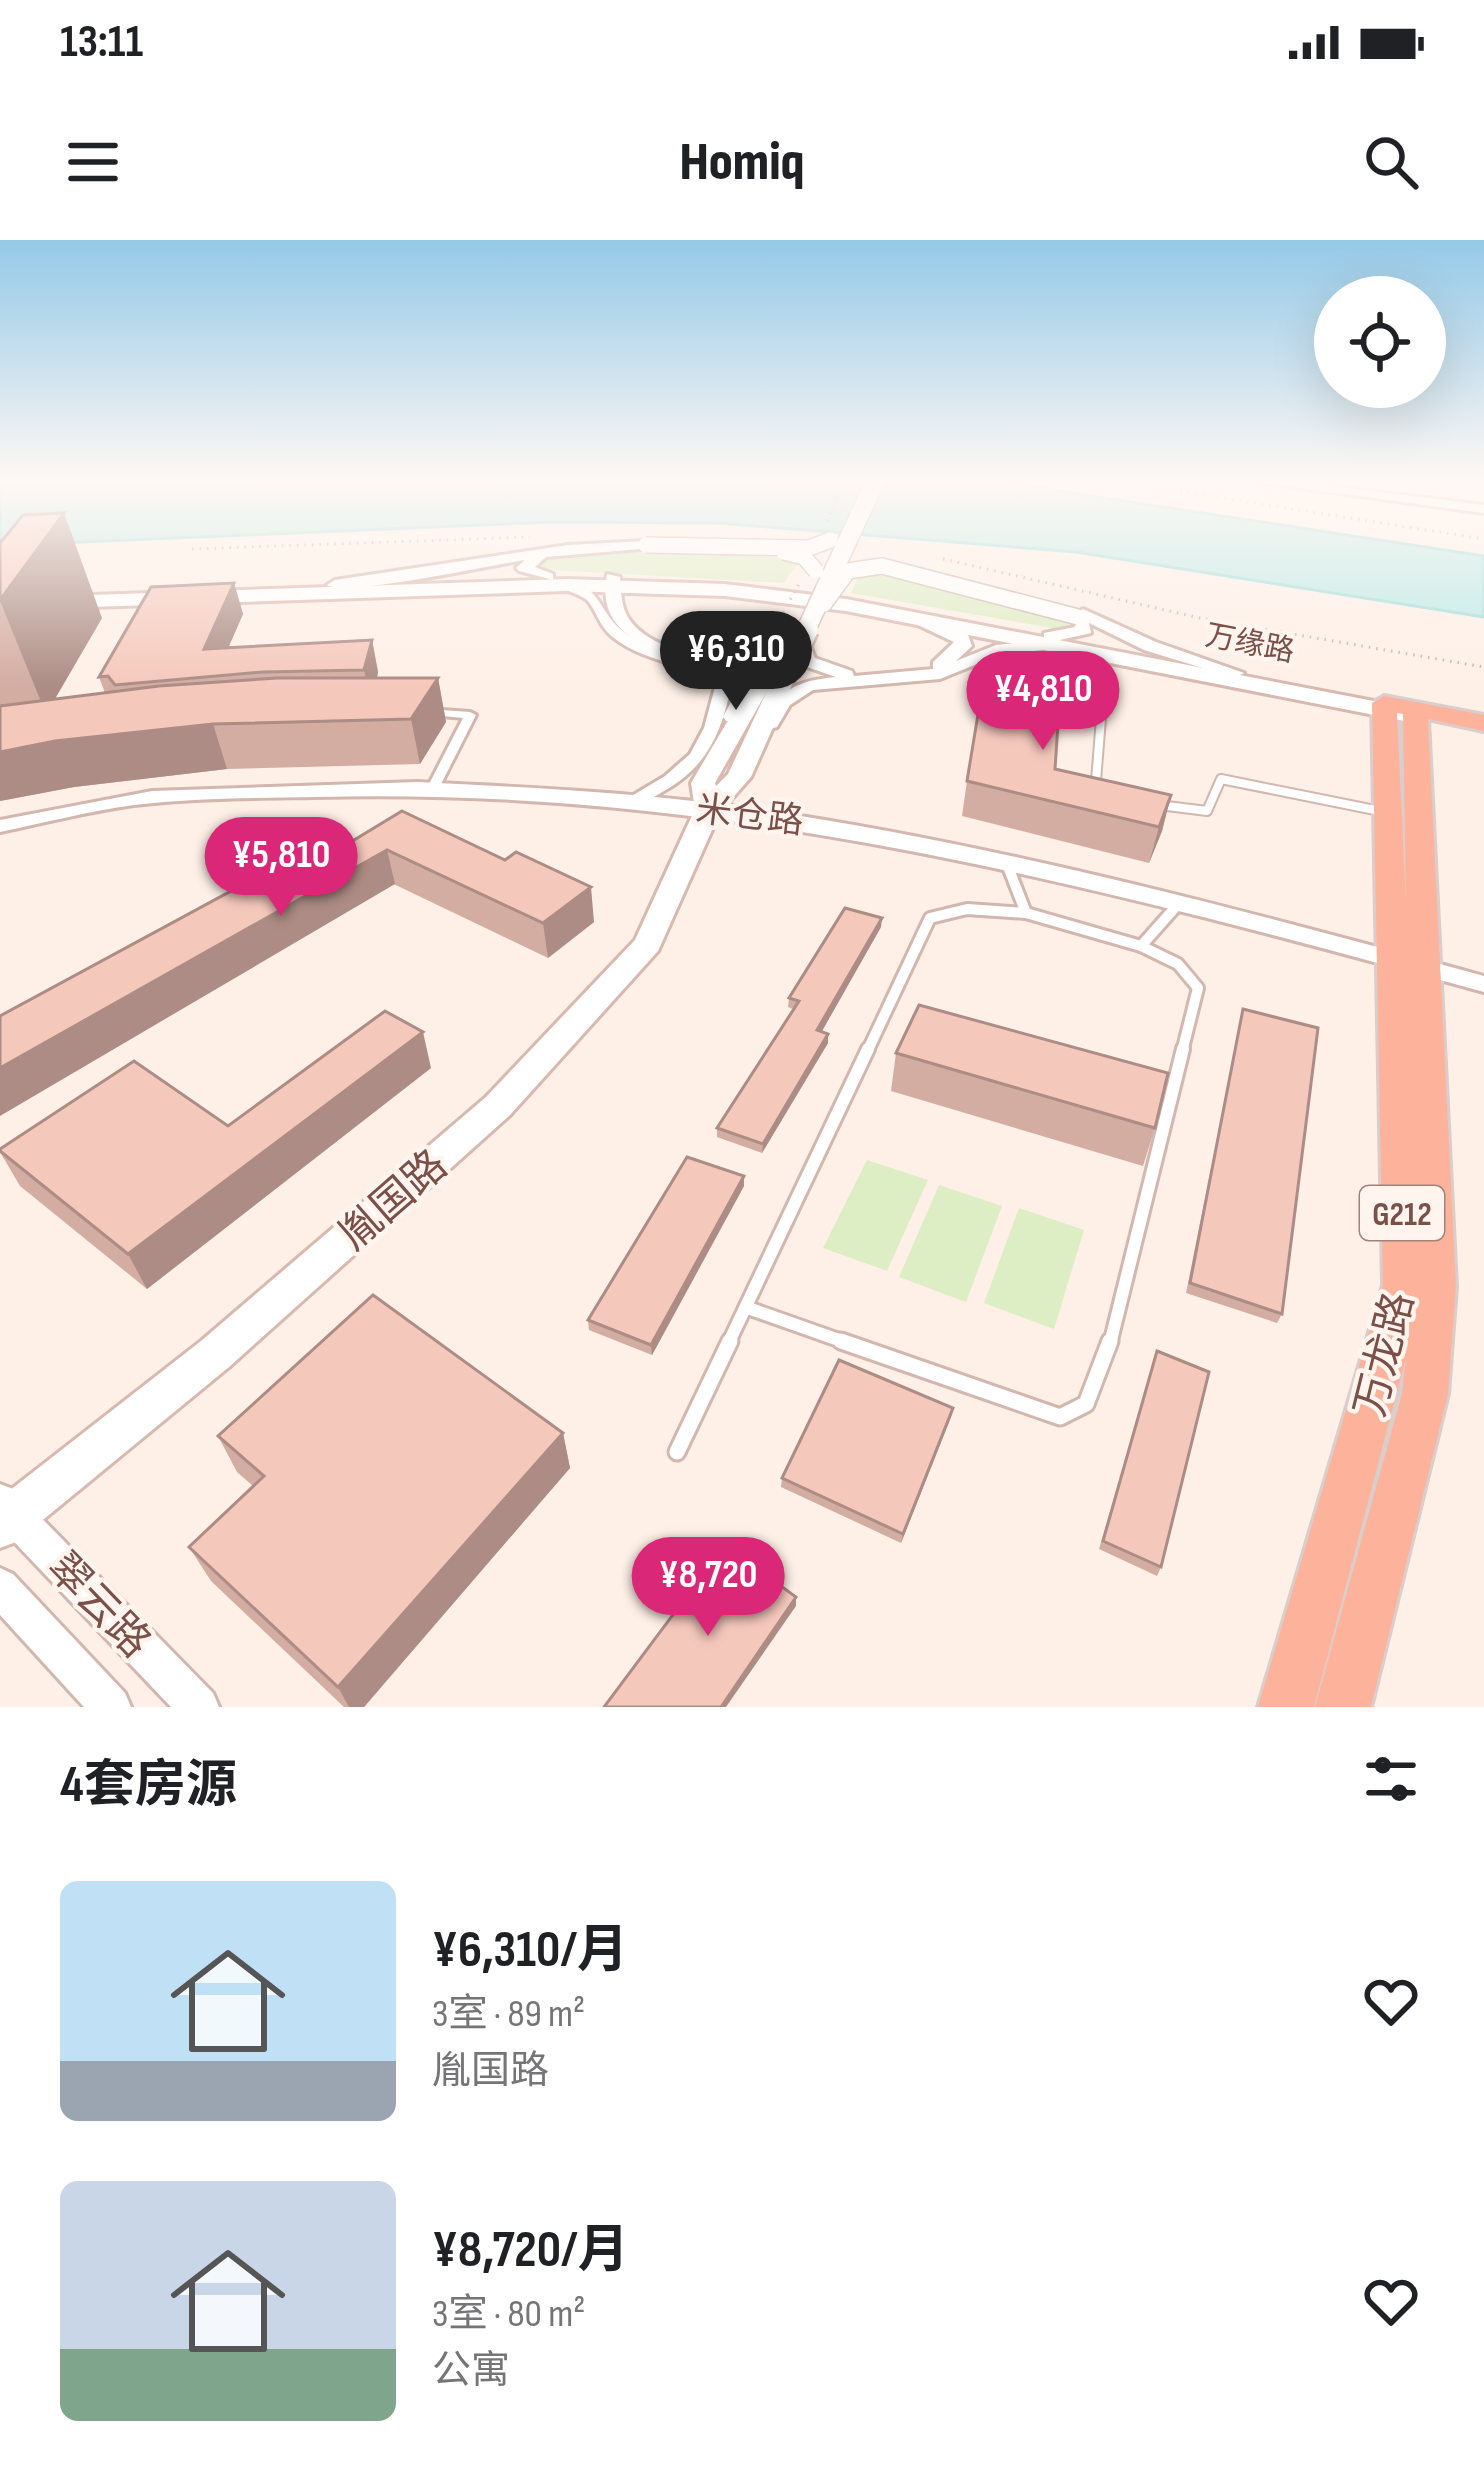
<!DOCTYPE html>
<html lang="zh">
<head>
<meta charset="utf-8">
<style>
	:root { --surface:#fff; --page:#f6f6f6; --text:#202124; --muted:#757577; --accent:#db2777 }
	body { margin:0; font-family:"Sofia Sans Condensed","Noto Sans SC",sans-serif; background:var(--page); color:var(--text); height:100vh; display:flex; flex-direction:column; font-size:45px; white-space:nowrap }
	* { box-sizing:border-box; margin:0 }
	p { font-size:39px; color:var(--muted) }
	.icon { flex:none; width:66px; height:66px; fill:none; stroke:currentColor; stroke-width:2; stroke-linecap:round; stroke-linejoin:round }
	.map { position:relative; height:1467px; overflow:hidden }
	.sheet { display:flex; flex-direction:column; background:var(--surface); flex:1 }
	.sheet>* { flex:none }
	.fabs { position:absolute; left:1314px; top:36px; display:grid; gap:24px }
	.fabs a { display:grid; place-items:center; width:132px; height:132px; border-radius:50%; background:var(--surface); box-shadow:0 12px 48px #0002; font-size:60px }
	.price { position:absolute; translate:-50% -102px; padding:0 27px; border-radius:42px; background:var(--accent); color:#fff; font-size:39px; line-height:78px; filter:drop-shadow(0 3px 6px #0008) }
	.price::after { content:''; position:absolute; left:50%; top:72px; width:36px; height:27px; margin-left:-18px; background:inherit; clip-path:polygon(0 0,100% 0,50% 100%) }
	.price.on { background:#222; color:#fff }
	ul { padding:0; list-style:none }
	li { display:flex; align-items:center; gap:36px; height:300px; padding:0 60px }
	li span { display:grid; place-items:center; flex:none; width:336px; height:240px; border-radius:18px; color:#555 }
	li>.icon { margin-inline-start:auto }
	span .icon { width:144px; height:144px; fill:#fffc; stroke-width:1 }
	li b { font-size:51px }
	h2 { display:flex; justify-content:space-between; align-items:center; height:144px; padding:0 60px; font-size:51px }
	.status { display:flex; justify-content:space-between; align-items:center; height:84px; padding:0 60px; background:var(--surface); direction:ltr }
	.status svg { height:33px; fill:currentColor }
	header { display:flex; justify-content:space-between; align-items:center; height:156px; padding:0 60px; background:var(--surface); font-size:54px; font-weight:800 }
	.map>svg:first-child { display:block }
	.green { fill:#ddedc4 }
	.water { fill:#b9e9e6; stroke:#9fdcd9; stroke-width:3 }
	.lines { fill:none; stroke-linecap:round; stroke-linejoin:round }
	.service-far3-casing { stroke:#d3b7ae; stroke-width:12 }
	.service-far2-casing { stroke:#d3b7ae; stroke-width:16 }
	.service-far1-casing { stroke:#d3b7ae; stroke-width:18 }
	.service-casing { stroke:#d3b7ae; stroke-width:21 }
	.pedestrian-casing { stroke:#d3b7ae; stroke-width:6 }
	.minor-casing { stroke:#d3b7ae; stroke-width:6 }
	.tertiary-casing { stroke:#d3b7ae; stroke-width:6 }
	.secondary-casing { stroke:#d9b8ae; stroke-width:6 }
	.trunk-casing { stroke:#dacecc; stroke-width:6 }
	.path { stroke:#dbaa9f; stroke-width:3; stroke-dasharray:1.5 6; stroke-linecap:butt }
	.service-far3 { stroke:#fff; stroke-width:8 }
	.service-far2 { stroke:#fff; stroke-width:10 }
	.service-far1 { stroke:#fff; stroke-width:12 }
	.service { stroke:#fff; stroke-width:15 }
	.pedestrian { fill:#fff; fill-rule:evenodd }
	.minor { fill:#fff; fill-rule:evenodd }
	.tertiary { fill:#fff; fill-rule:evenodd }
	.secondary { fill:#fff; fill-rule:evenodd }
	.trunk { fill:#fdb39b; fill-rule:evenodd }
	.tertiary-bridge-casing { stroke:#d3b7ae; stroke-width:18; stroke-linecap:butt }
	.secondary-bridge-far1-casing { stroke:#d9b8ae; stroke-width:21; stroke-linecap:butt }
	.secondary-bridge-casing { stroke:#d9b8ae; stroke-width:27; stroke-linecap:butt }
	.path-bridge { stroke:#dbaa9f; stroke-width:3; stroke-dasharray:1.5 6; stroke-linecap:butt }
	.tertiary-bridge { stroke:#fff; stroke-width:15 }
	.secondary-bridge-far1 { stroke:#fff; stroke-width:18 }
	.secondary-bridge { stroke:#fff; stroke-width:22 }
	.wall { fill:#d3aca2 }
	.shaded-wall { fill:#ac8c84 }
	.building { fill:#f5c8bc; stroke:#ac8c84; stroke-width:3 }
	.labels { text-anchor:middle; stroke-width:9; stroke-linejoin:round; paint-order:stroke }
	.far-street-label { font-size:30px; fill:#7a5049; stroke:#fff5ee }
	.shield { fill:#fff5ee; stroke:#a2827a; stroke-width:3 }
	.shield-label { font-size:33px; font-weight:bold; fill:#7a5049 }
	.street-label { font-size:36px; fill:#7a5049; stroke:#fff5ee }
	.near-street-label { font-size:42px; fill:#7a5049; stroke:#fff5ee }
</style>
</head>
<body>
<div class="status"><b>13:11</b><svg viewBox="0 0 49 12"><path d="M0 12V9h3v3zM5 12V6h3v6zM10 12V3h3v9zM15 12V0h3v12zM26 1h20v11H26zM47 4h2v5h-2z"/></svg></div>
<header><svg class="icon" aria-label="menu" viewBox="0 0 24 24"><path d="M4 6h16M4 12h16M4 18h16"/></svg>Homiq<svg class="icon" aria-label="search" viewBox="0 0 24 24"><circle cx="10" cy="10" r="6"/><path d="M15 15l6 6"/></svg></header>
<div class="map">
<svg width="1484" height="1467" viewBox="0 0 1484 1467">
	<rect width="100%" height="100%" fill="#fef0e7"/>
	<!-- green -->
	<g class="green">
		<path d="M 629,309 L 705,310 L 801,320 L 784,343 L 534,329 L 539,317 Z"/>
		<path d="M 881,331 L 1069,380 L 1070,386 L 1058,389 L 851,353 L 860,333 Z"/>
		<path d="M 867,920 L 928,940 L 887,1031 L 823,1008 Z"/>
		<path d="M 939,945 L 1002,966 L 966,1062 L 899,1037 Z"/>
		<path d="M 1019,968 L 1084,990 L 1054,1089 L 984,1063 Z"/>
	</g>
	<!-- water -->
	<path class="water" d="M 0,242 L 1000,242 L 1484,316 L 1484,377 L 1076,312 L 718,283 L 551,282 L 58,303 L 0,310 Z"/>
	<g class="lines">
		<!-- service-far3 casing -->
		<g class="service-far3-casing">
			<g id="service-far3">
				<path d="M 1101,549 L 1096,541 L 1106,416"/>
				<path d="M 1159,565 L 1207,571 L 1221,539 L 1385,572"/>
			</g>
		</g>
		<!-- service-far2 casing -->
		<g class="service-far2-casing">
			<g id="service-far2">
				<path d="M 1007,624 L 1026,673 L 1141,706 L 1180,662"/>
				<path d="M 1141,706 L 1178,724 L 1198,748 L 1182,812"/>
				<path d="M 867,812 L 930,678 L 967,669 L 1026,673"/>
			</g>
		</g>
		<!-- service-far1 casing -->
		<g class="service-far1-casing">
			<g id="service-far1">
				<path d="M 748,1068 L 850,1104"/>
				<path d="M 728,1104 L 868,809"/>
				<path d="M 1110,1104 L 1183,809"/>
			</g>
		</g>
		<!-- service casing -->
		<g class="service-casing">
			<g id="service">
				<path d="M 841,1101 L 1060,1177 L 1086,1164 L 1110,1101"/>
				<path d="M 677,1212 L 730,1101"/>
			</g>
		</g>
		<!-- pedestrian casing -->
		<g class="pedestrian-casing">
			<path id="pedestrian" d="M 427,469 L 470,472 L 476,475 L 439,548 L 433,552 L 427,548 L 463,478 L 423,474 L 421,472 Z"/>
		</g>
		<!-- minor casing -->
		<g class="minor-casing">
			<path id="minor" d="M 561,342 C 601,342 598,372 623,391 C 656,417 701,414 731,446 C 722,492 707,527 664,551 C 652,558 642,565 628,564 L 625,560 L 665,536 L 690,514 L 704,488 L 715,447 C 685,421 644,422 614,398 C 599,387 597,371 587,360 C 581,355 568,351 561,348 Z"/>
		</g>
		<!-- tertiary casing -->
		<g class="tertiary-casing">
			<g id="tertiary">
				<path d="M 1258,242 L 1298,242 L 1484,265 L 1484,273 Z"/>
				<path d="M 646,301 L 651,302 L 651,308 L 546,317 L 535,327 L 553,334 L 553,340 L 519,331 L 516,328 L 525,320 C 492,325 347,357 327,345 L 335,340 L 568,305 Z"/>
				<path d="M 607,334 L 620,337 C 621,353 621,370 632,383 C 659,415 715,417 751,411 C 763,409 774,399 786,395 L 794,400 L 807,398 L 815,418 L 852,431 L 854,436 L 933,429 L 933,422 L 954,402 L 918,385 L 918,379 L 930,379 L 968,395 L 972,406 L 956,421 L 996,405 L 1044,400 L 1044,393 L 1075,387 L 1070,377 L 1083,369 L 1156,402 L 1244,433 L 1235,438 L 1144,410 L 1089,383 L 1091,393 L 1051,402 L 1051,409 L 999,415 L 940,439 L 813,450 L 790,465 L 777,487 L 770,489 L 761,483 C 783,448 796,441 836,437 L 801,425 L 793,402 L 767,419 L 725,423 L 756,448 L 738,481 L 726,481 L 723,477 L 738,449 C 694,408 591,417 607,334 Z"/>
				<path d="M 417,542 C 521,547 624,552 727,565 C 984,600 1235,668 1484,736 L 1484,752 C 1094,645 724,546 315,557 C 255,558 193,558 134,565 C 89,571 44,583 0,592 L 0,580 L 152,551 Z"/>
				<path d="M 0,1244 L 13,1249 L 213,1453 L 219,1467 L 171,1467 L 0,1287 Z"/>
				<path d="M 0,1328 L 13,1334 L 125,1453 L 131,1467 L 84,1467 L 0,1375 Z"/>
			</g>
		</g>
		<!-- secondary casing -->
		<g class="secondary-casing">
			<g id="secondary">
				<path d="M 566,339 L 725,344 L 846,359 L 1410,468 L 1421,475 L 1410,482 L 846,371 L 725,356 L 566,351 L 0,370 L 0,358 Z"/>
				<path d="M 801,396 L 811,402 L 751,537 L 720,572 L 658,711 L 510,875 L 229,1127 L 16,1302 L 0,1308 L 0,1258 L 201,1101 L 486,857 L 635,700 L 695,569 L 691,543 L 766,416 L 783,418 L 794,398 ZM 766,453 L 728,534 L 716,546 L 715,543 Z"/>
			</g>
		</g>
		<!-- trunk casing -->
		<g class="trunk-casing">
			<path id="trunk" d="M 1384,456 L 1484,475 L 1484,491 L 1428,479 L 1456,1047 L 1448,1154 L 1371,1467 L 1315,1467 L 1402,1154 L 1406,1118 L 1314,1467 L 1258,1467 L 1383,1045 L 1372,463 ZM 1397,473 L 1403,474 L 1406,663 Z"/>
		</g>
		<!-- path -->
		<g class="path">
			<path d="M 1121,242 L 1484,299"/>
			<path d="M 192,309 L 530,297"/>
			<path d="M 943,319 L 1200,378 L 1484,427"/>
		</g>
		<!-- service-far3 -->
		<use href="#service-far3" class="service-far3"/>
		<!-- service-far2 -->
		<use href="#service-far2" class="service-far2"/>
		<!-- service-far1 -->
		<use href="#service-far1" class="service-far1"/>
		<!-- service -->
		<use href="#service" class="service"/>
		<!-- pedestrian -->
		<use href="#pedestrian" class="pedestrian"/>
		<!-- minor -->
		<use href="#minor" class="minor"/>
		<!-- tertiary -->
		<use href="#tertiary" class="tertiary"/>
		<!-- secondary -->
		<use href="#secondary" class="secondary"/>
		<!-- trunk -->
		<use href="#trunk" class="trunk"/>
		<!-- tertiary-bridge casing -->
		<g class="tertiary-bridge-casing">
			<g id="tertiary-bridge">
				<path d="M 646,305 L 809,308 L 830,300"/>
				<path d="M 784,312 L 804,317 L 816,331"/>
				<path d="M 824,364 L 848,331 L 882,326 L 1078,377"/>
			</g>
		</g>
		<!-- secondary-bridge-far1 casing -->
		<g class="secondary-bridge-far1-casing">
			<path id="secondary-bridge-far1" d="M 805,392 L 875,242"/>
		</g>
		<!-- secondary-bridge casing -->
		<g class="secondary-bridge-casing">
			<path id="secondary-bridge" d="M 801,402 L 807,389"/>
		</g>
		<!-- path-bridge -->
		<g class="path-bridge">
			<path d="M 827,281 L 845,242"/>
			<path d="M 769,399 L 801,340"/>
		</g>
		<!-- tertiary-bridge -->
		<use href="#tertiary-bridge" class="tertiary-bridge"/>
		<!-- secondary-bridge-far1 -->
		<use href="#secondary-bridge-far1" class="secondary-bridge-far1"/>
		<!-- secondary-bridge -->
		<use href="#secondary-bridge" class="secondary-bridge"/>
	</g>
	<!-- wall -->
	<g class="wall">
		<path d="M 0,303 L 102,378 L 55,459 L 105,453 L 99,437 L 234,343 L 243,374 L 228,408 L 372,400 L 378,432 L 377,438 L 438,438 L 446,482 L 420,524 L 227,529 L 74,547 L 0,561 Z"/>
		<path d="M 1055,529 L 1171,555 L 1162,591 L 1149,623 L 962,576 L 967,541 Z"/>
		<path d="M 402,571 L 594,682 L 548,718 L 331,614 Z"/>
		<path d="M 881,687 L 821,792 L 828,794 L 828,803 L 762,913 L 717,897 L 717,888 L 793,769 L 788,767 L 789,758 Z"/>
		<path d="M 1243,769 L 1282,1074 L 1277,1083 L 1186,1053 Z"/>
		<path d="M 896,813 L 1155,888 L 1143,926 L 891,851 Z"/>
		<path d="M 431,828 L 147,1049 L 20,946 L 0,912 L 0,909 L 228,886 Z"/>
		<path d="M 744,936 L 744,946 L 652,1115 L 589,1090 L 588,1080 Z"/>
		<path d="M 1157,1111 L 1161,1327 L 1157,1336 L 1099,1309 Z"/>
		<path d="M 953,1168 L 901,1303 L 781,1247 L 782,1238 Z"/>
		<path d="M 563,1193 L 570,1228 L 364,1467 L 344,1467 L 211,1341 L 189,1307 L 253,1246 L 237,1232 L 218,1196 Z"/>
	</g>
	<!-- shaded-wall -->
	<g class="shaded-wall">
		<path d="M 64,273 L 102,378 L 46,474 L 0,361 Z"/>
		<path d="M 234,343 L 243,374 L 216,436 L 204,409 Z"/>
		<path d="M 372,400 L 378,432 L 371,463 L 364,430 Z"/>
		<path d="M 438,438 L 446,482 L 420,524 L 411,479 Z"/>
		<path d="M 213,484 L 227,529 L 74,547 L 0,561 L 0,512 L 55,501 Z"/>
		<path d="M 1171,555 L 1162,591 L 1149,623 L 1159,587 Z"/>
		<path d="M 387,610 L 395,644 L 0,876 L 0,828 Z"/>
		<path d="M 591,647 L 594,682 L 548,718 L 543,683 Z"/>
		<path d="M 882,678 L 881,687 L 817,800 L 817,790 Z"/>
		<path d="M 423,792 L 431,828 L 147,1049 L 128,1014 Z"/>
		<path d="M 828,794 L 828,803 L 762,913 L 763,904 Z"/>
		<path d="M 744,936 L 744,946 L 652,1115 L 651,1105 Z"/>
		<path d="M 953,1168 L 951,1177 L 901,1303 L 903,1294 Z"/>
		<path d="M 563,1193 L 570,1228 L 364,1467 L 349,1467 L 338,1447 Z"/>
		<path d="M 796,1357 L 796,1366 L 726,1467 L 721,1467 Z"/>
	</g>
	<!-- building -->
	<g class="building">
		<path d="M 64,273 L 0,360 L 0,303 L 23,275 Z"/>
		<path d="M 234,343 L 204,409 L 372,400 L 364,430 L 263,432 L 115,445 L 108,436 L 99,437 L 151,347 Z"/>
		<path d="M 985,432 L 1061,439 L 1055,529 L 1171,555 L 1159,587 L 967,541 Z"/>
		<path d="M 277,438 L 438,438 L 411,479 L 213,484 L 55,501 L 0,512 L 0,466 L 159,446 Z"/>
		<path d="M 402,571 L 505,620 L 516,612 L 591,647 L 543,683 L 387,610 L 0,828 L 0,776 L 316,605 L 331,614 Z"/>
		<path d="M 845,668 L 882,678 L 817,790 L 828,794 L 763,904 L 717,888 L 799,761 L 789,758 Z"/>
		<path d="M 919,765 L 1168,833 L 1155,888 L 896,813 Z"/>
		<path d="M 1243,769 L 1318,788 L 1282,1074 L 1190,1043 Z"/>
		<path d="M 385,771 L 423,792 L 128,1014 L 0,911 L 0,909 L 134,821 L 228,886 Z"/>
		<path d="M 687,917 L 744,936 L 651,1105 L 588,1080 Z"/>
		<path d="M 373,1055 L 563,1193 L 338,1447 L 189,1307 L 264,1236 L 218,1196 Z"/>
		<path d="M 1157,1111 L 1209,1132 L 1161,1327 L 1103,1301 Z"/>
		<path d="M 839,1120 L 953,1168 L 903,1294 L 782,1238 Z"/>
		<path d="M 725,1305 L 796,1357 L 721,1467 L 604,1467 Z"/>
	</g>
	<!-- sky -->
	<linearGradient id="sky" x2="0" y2="1"><stop stop-color="#95c9e7"/><stop offset="0.54" stop-color="#fff8f4"/><stop offset="1" stop-color="#fff8f4" stop-opacity="0"/></linearGradient>
	<rect width="1484" height="447" fill="url(#sky)"/>
	<g class="labels">
		<!-- far-street labels -->
		<g class="far-street-label">
			<text transform="translate(1250 403) rotate(11)" y="10">万缘路</text>
		</g>
		<!-- shield labels -->
		<rect class="shield" x="1360" y="946" width="84" height="54" rx="9"/>
		<g class="shield-label">
			<text x="1402" y="985">G212</text>
		</g>
		<!-- street labels -->
		<g class="street-label">
			<text transform="translate(750 574) rotate(7)" y="13">米仓路</text>
		</g>
		<!-- near-street labels -->
		<g class="near-street-label">
			<text transform="translate(392 959) rotate(-41)" y="15">胤国路</text>
			<text transform="translate(1383 1114) rotate(-76)" y="15">万龙路</text>
			<text transform="translate(100 1364) rotate(46)" y="15">翠云路</text>
		</g>
	</g>
</svg>
<div class="fabs">
<a><svg class="icon" aria-label="locate" viewBox="0 0 24 24"><circle cx="12" cy="12" r="6"/><path d="M12 2v4M12 18v4M2 12h4M18 12h4"/></svg></a>
</div>
<b class="price on" style="left:736px;top:473px">¥6,310</b>
<b class="price" style="left:1043px;top:513px">¥4,810</b>
<b class="price" style="left:281px;top:679px">¥5,810</b>
<b class="price" style="left:708px;top:1399px">¥8,720</b>
</div>
<section class="sheet">
<h2>4套房源<svg class="icon" aria-label="filters" viewBox="0 0 24 24"><path d="M4 7h16M4 17h16"/><circle cx="9" cy="7" r="2"/><circle cx="15" cy="17" r="2"/></svg></h2>
<ul>
<li><span style="background:linear-gradient(#bfe0f5 75%,#9aa5b1 0)"><svg class="icon" aria-label="home" viewBox="0 0 24 24"><path d="M3 11l9-7 9 7M6 9v11h12V9"/></svg></span><div><b>¥6,310/月</b><p>3室 · 89 m²</p><p>胤国路</p></div><svg class="icon" aria-label="heart" viewBox="0 0 24 24"><path d="M12 20l-8-8c-3-5 5-10 8-4 3-6 11-1 8 4z"/></svg></li>
<li><span style="background:linear-gradient(#c9d6e8 70%,#7fa58c 0)"><svg class="icon" aria-label="home" viewBox="0 0 24 24"><path d="M3 11l9-7 9 7M6 9v11h12V9"/></svg></span><div><b>¥8,720/月</b><p>3室 · 80 m²</p><p>公寓</p></div><svg class="icon" aria-label="heart" viewBox="0 0 24 24"><path d="M12 20l-8-8c-3-5 5-10 8-4 3-6 11-1 8 4z"/></svg></li>
</ul>
</section>
</body>
</html>
